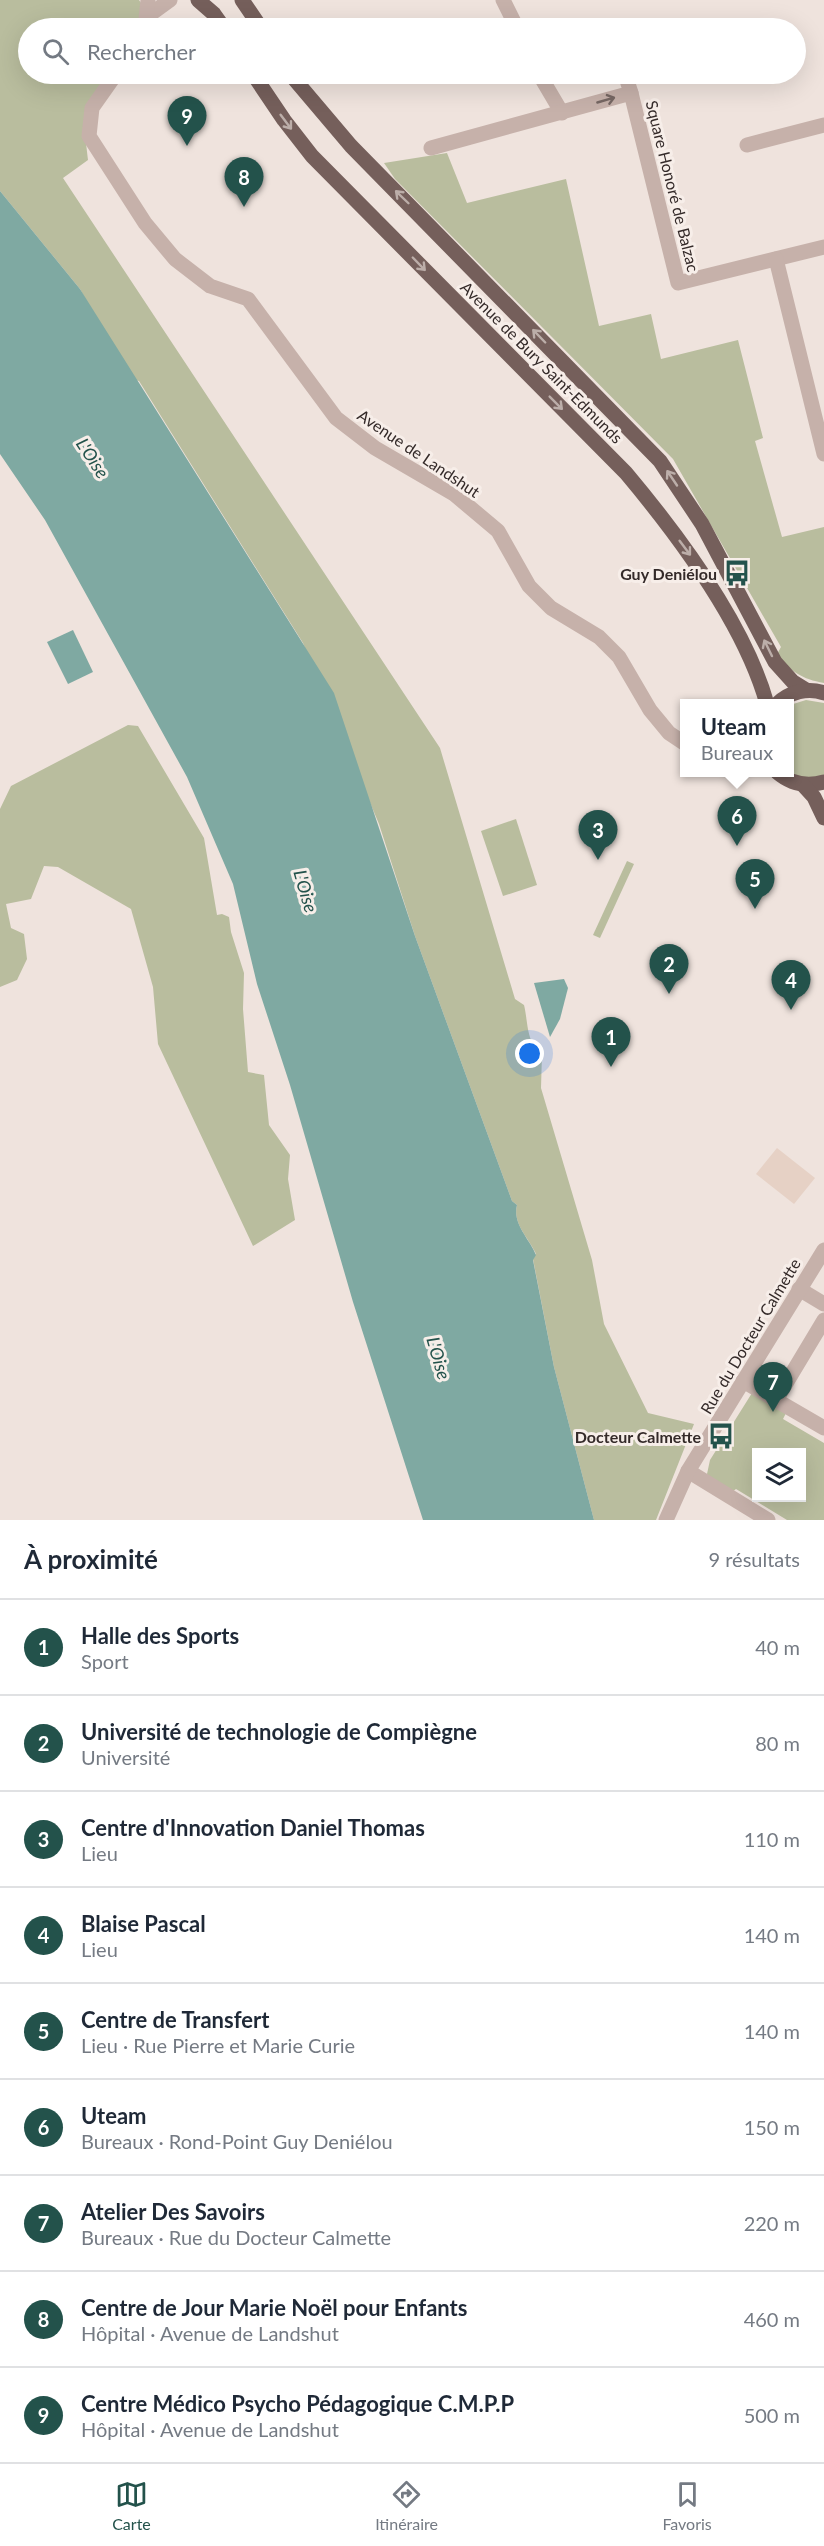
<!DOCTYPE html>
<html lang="fr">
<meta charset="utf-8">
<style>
body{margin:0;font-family:Lato,sans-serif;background:#f6f6f7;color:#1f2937}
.controls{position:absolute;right:18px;bottom:18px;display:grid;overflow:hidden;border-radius:0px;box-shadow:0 6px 24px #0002}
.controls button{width:54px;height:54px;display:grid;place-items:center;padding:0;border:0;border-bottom:2px solid #e0e1e3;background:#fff;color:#1f2937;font:30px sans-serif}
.you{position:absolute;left:530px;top:1054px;width:21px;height:21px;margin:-15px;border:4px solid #fff;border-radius:50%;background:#1a73e8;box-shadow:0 0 0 9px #1a73e833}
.badge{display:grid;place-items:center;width:39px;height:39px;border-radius:50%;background:#23524b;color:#fff;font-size:20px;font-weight:700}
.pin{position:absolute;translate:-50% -50px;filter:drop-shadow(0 2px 3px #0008)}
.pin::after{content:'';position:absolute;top:32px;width:21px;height:18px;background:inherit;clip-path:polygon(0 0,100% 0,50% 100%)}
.popup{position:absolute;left:680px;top:699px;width:114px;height:78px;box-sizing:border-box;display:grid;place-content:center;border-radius:0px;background:#fff;filter:drop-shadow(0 2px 4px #0005);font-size:20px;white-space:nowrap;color:#747a83}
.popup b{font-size:22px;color:#1f2937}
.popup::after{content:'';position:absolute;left:50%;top:100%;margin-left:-12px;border:12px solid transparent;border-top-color:#fff}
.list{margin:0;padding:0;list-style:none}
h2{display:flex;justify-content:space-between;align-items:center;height:78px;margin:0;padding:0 24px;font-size:26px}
h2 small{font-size:20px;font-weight:400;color:#747a83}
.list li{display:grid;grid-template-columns:39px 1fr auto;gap:18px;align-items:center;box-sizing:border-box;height:96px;padding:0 24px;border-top:2px solid #e0e1e3}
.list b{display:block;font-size:22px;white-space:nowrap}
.list p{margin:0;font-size:20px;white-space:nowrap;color:#747a83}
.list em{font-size:20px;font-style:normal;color:#747a83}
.icon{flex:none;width:33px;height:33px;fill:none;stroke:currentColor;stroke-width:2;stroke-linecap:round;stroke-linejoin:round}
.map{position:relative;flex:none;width:824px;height:1520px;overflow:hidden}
.search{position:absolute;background:#fff;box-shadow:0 6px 24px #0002;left:18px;right:18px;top:18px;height:66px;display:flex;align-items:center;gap:15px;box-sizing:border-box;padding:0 21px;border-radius:33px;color:#747a83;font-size:22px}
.sheet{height:942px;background:#fff}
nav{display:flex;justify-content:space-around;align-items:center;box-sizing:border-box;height:84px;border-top:2px solid #e0e1e3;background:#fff;font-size:16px;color:#747a83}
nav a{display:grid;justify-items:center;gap:3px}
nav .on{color:#23524b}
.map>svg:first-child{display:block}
.green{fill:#b9bd9e;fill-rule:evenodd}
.plaza{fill:#e6d1c5}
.water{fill:#7fa9a2}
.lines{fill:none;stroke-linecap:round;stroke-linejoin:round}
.minor{stroke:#c6b1aa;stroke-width:15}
.major{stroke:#755f5b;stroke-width:15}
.oneway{stroke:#766763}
.oneway2{stroke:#bcaea9}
.labels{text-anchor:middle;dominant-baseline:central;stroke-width:6;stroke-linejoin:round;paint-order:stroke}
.street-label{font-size:16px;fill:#342a29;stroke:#f7eee9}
.poi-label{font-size:16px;font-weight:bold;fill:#342a29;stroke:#f7eee9;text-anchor:end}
.water-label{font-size:18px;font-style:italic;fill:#23524b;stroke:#f7eee9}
</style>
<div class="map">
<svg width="824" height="1520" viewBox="0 0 824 1520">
<rect width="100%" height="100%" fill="#efe3dd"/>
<g class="green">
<path d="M0,0H139L143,6L137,28H28V74H109C80,110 83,116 88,160L63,178L440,748L515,999L524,1005C528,1020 526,1044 542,1054L541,1088L592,1260L604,1324L648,1413L694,1424L656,1520H594L554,1367L533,1259L536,1254C530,1239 512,1224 517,1205L512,1201L415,936L379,824L303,643L139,381L128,378L80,289L0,191Z"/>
<path d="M447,153L467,203L566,179L599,326L651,314L661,359L738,340L763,438L755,441L782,537L824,527V683C802,679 791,672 777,654L781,647L673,459L395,179L384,163Z"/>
<polygon points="806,700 824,703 824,776 805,779 789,772 790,705"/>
<polygon points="128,725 138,726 204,838 217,915 222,914 229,917 231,932 244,973 243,1009 248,1072 264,1075 269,1125 290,1155 288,1179 295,1220 253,1246 158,1044 153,987 131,909 58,867 44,866 31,899 6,904 11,928 24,934 27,959 17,980 0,987 0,809 11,786"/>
<polygon points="516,819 537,885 503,896 481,831"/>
<polygon points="627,861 634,864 600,938 593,935"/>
<path d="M752,1393L786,1413L783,1419L824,1443V1520H787L736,1489L732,1492L710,1479L707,1474L710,1460ZM756,1452H802V1498H756Z"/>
</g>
<polygon class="plaza" points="777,1148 815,1178 794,1204 756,1174"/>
<g class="water">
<path d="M0,191L80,289L334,693L415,936L512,1201L517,1205C512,1224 530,1239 536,1255L533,1260L554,1367L594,1520H423L353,1302L290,1085L257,984L233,884L187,777L45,520L0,454Z"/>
<polygon points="73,630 93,672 68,684 47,642"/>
<polygon points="564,979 568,988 560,1019 550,1037 534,983"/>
</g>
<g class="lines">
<g class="minor">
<polyline points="503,0 517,28"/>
<polyline points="148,16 170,0"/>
<polyline points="145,28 148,0"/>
<polyline points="116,74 92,108 89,136 145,223 175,259 210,286 248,299 336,418 375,448 454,494 498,531 529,586 551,608 599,637 619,657 650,710 669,733 684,743"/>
<polyline points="539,74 562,113"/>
<polyline points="631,93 678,283 824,247"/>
<polyline points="747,145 824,125"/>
<polyline points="431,148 631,93 625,74"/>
<polyline points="776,259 824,454"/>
<polyline points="799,1289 824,1304"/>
<polyline points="743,1381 824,1428"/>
<polyline points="776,1400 824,1320"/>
<polyline points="688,1471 768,1520"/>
<polyline points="666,1520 688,1471 824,1250"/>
</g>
<g class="major">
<polyline points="198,0 214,14 224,28"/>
<polyline points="242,0 261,28"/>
<path d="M253,74L284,120L312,156L626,473C678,535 745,625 767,704"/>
<polyline points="290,74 351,146 660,461 702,524 775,662 793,682 806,690"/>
<path d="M777,704C789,692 808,687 824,693"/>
<path d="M777,772C791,784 807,787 824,782"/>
<polyline points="803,785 814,797 824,818"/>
</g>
</g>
<defs><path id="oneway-shaft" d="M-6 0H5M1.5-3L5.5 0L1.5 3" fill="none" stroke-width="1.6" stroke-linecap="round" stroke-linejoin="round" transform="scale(1.5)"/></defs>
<use class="oneway" href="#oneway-shaft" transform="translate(606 100) rotate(-16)"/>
<g class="oneway2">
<use href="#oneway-shaft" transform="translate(286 122) rotate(53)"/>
<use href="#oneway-shaft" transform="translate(402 197) rotate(-136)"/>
<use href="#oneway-shaft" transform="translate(419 264) rotate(46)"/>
<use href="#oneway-shaft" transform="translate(539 336) rotate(-134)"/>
<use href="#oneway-shaft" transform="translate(556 403) rotate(45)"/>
<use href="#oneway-shaft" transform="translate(672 478) rotate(-124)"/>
<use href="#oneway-shaft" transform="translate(685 548) rotate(53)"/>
<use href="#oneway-shaft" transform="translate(768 648) rotate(-116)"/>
</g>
<defs>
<g id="bus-bare" transform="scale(2.07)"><path d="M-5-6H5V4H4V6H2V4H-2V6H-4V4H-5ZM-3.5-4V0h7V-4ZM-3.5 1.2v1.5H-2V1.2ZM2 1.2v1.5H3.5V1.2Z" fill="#23524b" stroke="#f7eee9" stroke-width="2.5" paint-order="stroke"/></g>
</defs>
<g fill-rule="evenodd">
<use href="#bus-bare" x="737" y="573"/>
<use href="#bus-bare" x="721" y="1436"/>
</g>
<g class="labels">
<g class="street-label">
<text transform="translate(673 186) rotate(76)">Square Honoré de Balzac</text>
<text transform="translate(542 362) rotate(45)">Avenue de Bury Saint-Edmunds</text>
<text transform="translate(419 453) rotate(34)">Avenue de Landshut</text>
<text transform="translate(750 1336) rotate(-59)">Rue du Docteur Calmette</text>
</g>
<g class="poi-label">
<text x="717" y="573">Guy Deniélou</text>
<text x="701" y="1436">Docteur Calmette</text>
</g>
<g class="water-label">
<text transform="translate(93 458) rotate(57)">L'Oise</text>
<text transform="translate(306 891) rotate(74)">L'Oise</text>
<text transform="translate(439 1358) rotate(74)">L'Oise</text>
</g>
</g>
</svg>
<div class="controls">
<button><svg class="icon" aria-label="layers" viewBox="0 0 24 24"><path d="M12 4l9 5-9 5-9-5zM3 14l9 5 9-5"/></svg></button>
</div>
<div class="you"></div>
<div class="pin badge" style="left:611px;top:1067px">1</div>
<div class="pin badge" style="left:669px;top:994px">2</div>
<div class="pin badge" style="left:598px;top:860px">3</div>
<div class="pin badge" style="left:791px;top:1010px">4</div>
<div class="pin badge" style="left:755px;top:909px">5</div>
<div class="pin badge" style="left:737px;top:846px">6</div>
<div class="popup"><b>Uteam</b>Bureaux</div>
<div class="pin badge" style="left:773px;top:1412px">7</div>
<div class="pin badge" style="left:244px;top:207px">8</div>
<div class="pin badge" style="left:187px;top:146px">9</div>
<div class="search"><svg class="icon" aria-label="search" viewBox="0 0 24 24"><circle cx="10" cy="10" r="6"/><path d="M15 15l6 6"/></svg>Rechercher</div>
</div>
<section class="sheet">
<h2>À proximité<small>9 résultats</small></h2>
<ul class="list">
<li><span class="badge">1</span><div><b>Halle des Sports</b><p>Sport</p></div><em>40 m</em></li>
<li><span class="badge">2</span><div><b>Université de technologie de Compiègne</b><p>Université</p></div><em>80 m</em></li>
<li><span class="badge">3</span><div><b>Centre d'Innovation Daniel Thomas</b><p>Lieu</p></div><em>110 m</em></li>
<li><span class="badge">4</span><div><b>Blaise Pascal</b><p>Lieu</p></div><em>140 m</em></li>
<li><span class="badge">5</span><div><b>Centre de Transfert</b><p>Lieu · Rue Pierre et Marie Curie</p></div><em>140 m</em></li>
<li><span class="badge">6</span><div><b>Uteam</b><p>Bureaux · Rond-Point Guy Deniélou</p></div><em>150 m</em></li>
<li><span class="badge">7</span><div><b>Atelier Des Savoirs</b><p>Bureaux · Rue du Docteur Calmette</p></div><em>220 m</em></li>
<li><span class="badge">8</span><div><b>Centre de Jour Marie Noël pour Enfants</b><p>Hôpital · Avenue de Landshut</p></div><em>460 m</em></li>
<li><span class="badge">9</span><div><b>Centre Médico Psycho Pédagogique C.M.P.P</b><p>Hôpital · Avenue de Landshut</p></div><em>500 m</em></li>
</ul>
</section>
<nav>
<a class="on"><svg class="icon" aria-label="map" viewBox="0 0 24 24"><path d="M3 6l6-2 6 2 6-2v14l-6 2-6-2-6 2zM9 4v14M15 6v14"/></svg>Carte</a>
<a><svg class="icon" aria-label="directions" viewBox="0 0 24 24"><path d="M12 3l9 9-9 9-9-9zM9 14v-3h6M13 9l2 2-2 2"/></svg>Itinéraire</a>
<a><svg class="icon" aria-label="saved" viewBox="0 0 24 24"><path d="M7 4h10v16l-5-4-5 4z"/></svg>Favoris</a>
</nav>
